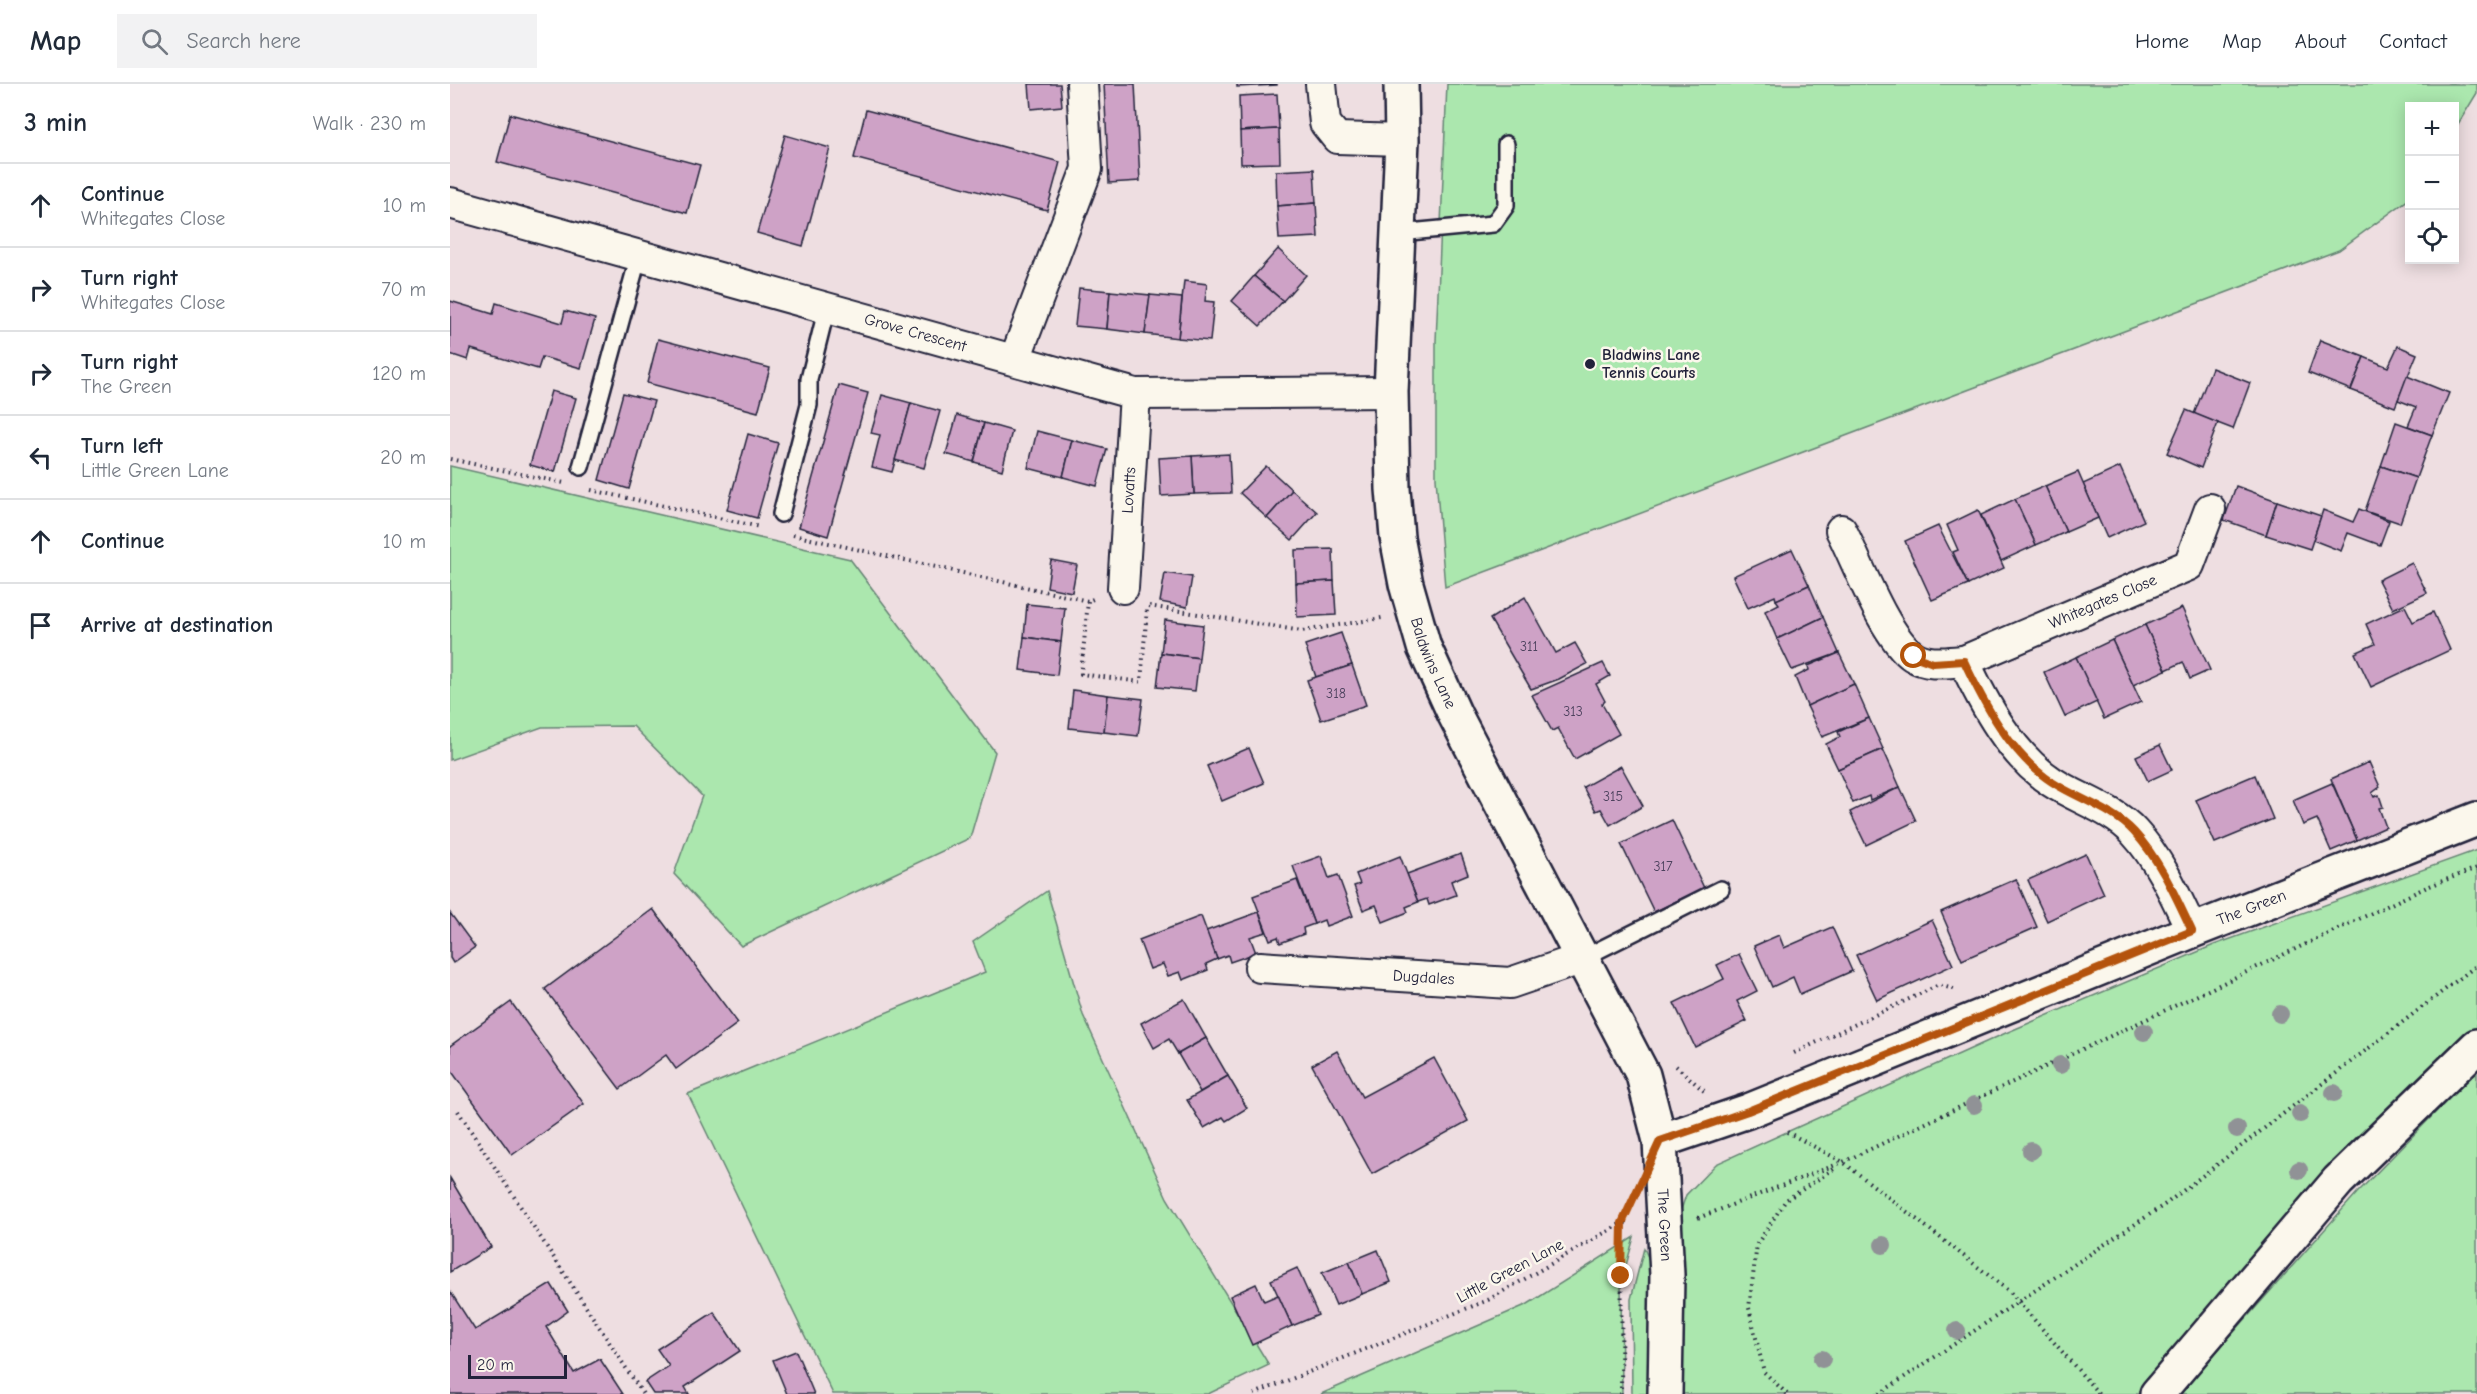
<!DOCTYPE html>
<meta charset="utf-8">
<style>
body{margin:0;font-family:"Comic Neue",sans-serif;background:#f2f2f3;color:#1f2937}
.controls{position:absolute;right:18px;top:18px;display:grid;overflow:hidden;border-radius:0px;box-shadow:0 3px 15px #0003}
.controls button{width:54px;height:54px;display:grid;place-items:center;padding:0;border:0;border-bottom:2px solid #e0e1e3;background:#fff;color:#1f2937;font:30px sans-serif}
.scale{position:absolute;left:18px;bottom:15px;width:99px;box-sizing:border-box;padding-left:6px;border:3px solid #22223b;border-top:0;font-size:16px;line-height:21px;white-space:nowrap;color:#22223b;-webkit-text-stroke:4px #fbf7ec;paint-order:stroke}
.stop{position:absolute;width:18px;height:18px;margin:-14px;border:4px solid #b45309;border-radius:50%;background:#fff}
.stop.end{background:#b45309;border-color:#fff;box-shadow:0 2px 6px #0008}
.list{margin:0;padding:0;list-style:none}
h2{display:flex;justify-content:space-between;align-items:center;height:78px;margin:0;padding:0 24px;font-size:26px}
h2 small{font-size:20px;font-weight:400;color:#747a83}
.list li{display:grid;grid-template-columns:39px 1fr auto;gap:18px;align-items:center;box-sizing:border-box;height:84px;padding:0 24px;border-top:2px solid #e0e1e3}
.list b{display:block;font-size:22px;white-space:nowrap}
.list p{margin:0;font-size:20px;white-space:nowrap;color:#747a83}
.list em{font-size:20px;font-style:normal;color:#747a83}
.icon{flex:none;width:33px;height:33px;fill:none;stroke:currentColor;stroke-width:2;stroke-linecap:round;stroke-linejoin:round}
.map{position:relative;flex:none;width:2027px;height:1310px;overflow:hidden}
header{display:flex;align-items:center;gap:36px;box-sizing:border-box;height:84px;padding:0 30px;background:#fff;border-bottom:2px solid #e0e1e3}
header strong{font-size:28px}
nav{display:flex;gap:33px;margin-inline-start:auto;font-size:21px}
.search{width:420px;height:54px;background:#f2f2f3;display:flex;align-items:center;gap:15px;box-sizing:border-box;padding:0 21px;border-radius:0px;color:#747a83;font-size:22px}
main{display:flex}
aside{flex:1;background:#fff}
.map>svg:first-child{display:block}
.green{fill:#abe7ae;stroke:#668474;stroke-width:1.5}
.building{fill:#cea2c6;stroke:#22223b;stroke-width:1.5}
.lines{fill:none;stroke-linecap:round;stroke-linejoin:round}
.service-casing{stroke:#22223b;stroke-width:20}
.minor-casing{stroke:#22223b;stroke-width:34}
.tertiary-casing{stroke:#22223b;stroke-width:38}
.path{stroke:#22223b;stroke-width:4;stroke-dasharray:1.5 4.5;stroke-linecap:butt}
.service{stroke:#fbf7ec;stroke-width:15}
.minor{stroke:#fbf7ec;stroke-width:30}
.tertiary{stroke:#fbf7ec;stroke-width:33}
.tree{fill:#909296}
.route{stroke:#b45309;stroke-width:8}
.poi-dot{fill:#22223b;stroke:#fbf7ec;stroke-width:2}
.labels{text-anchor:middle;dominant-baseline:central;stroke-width:5;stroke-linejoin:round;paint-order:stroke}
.number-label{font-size:14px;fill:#4d425e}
.street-label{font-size:16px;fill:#22223b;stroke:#fbf7ec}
.poi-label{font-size:16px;font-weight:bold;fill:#22223b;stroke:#fbf7ec;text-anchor:start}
</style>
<header>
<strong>Map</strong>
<div class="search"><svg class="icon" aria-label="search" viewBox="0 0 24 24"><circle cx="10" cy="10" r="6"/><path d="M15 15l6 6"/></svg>Search here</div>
<nav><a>Home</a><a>Map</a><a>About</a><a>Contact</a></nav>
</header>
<main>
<aside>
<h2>3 min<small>Walk · 230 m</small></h2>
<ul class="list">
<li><svg class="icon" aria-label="ahead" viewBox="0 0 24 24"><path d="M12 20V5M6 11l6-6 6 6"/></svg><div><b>Continue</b><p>Whitegates Close</p></div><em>10 m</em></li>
<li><svg class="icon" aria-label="right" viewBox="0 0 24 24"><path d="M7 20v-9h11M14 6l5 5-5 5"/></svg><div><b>Turn right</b><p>Whitegates Close</p></div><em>70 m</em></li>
<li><svg class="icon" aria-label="right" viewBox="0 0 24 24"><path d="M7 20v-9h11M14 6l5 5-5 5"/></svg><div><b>Turn right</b><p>The Green</p></div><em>120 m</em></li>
<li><svg class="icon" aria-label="left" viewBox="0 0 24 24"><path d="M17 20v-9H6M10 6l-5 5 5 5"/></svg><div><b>Turn left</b><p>Little Green Lane</p></div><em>20 m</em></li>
<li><svg class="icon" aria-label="ahead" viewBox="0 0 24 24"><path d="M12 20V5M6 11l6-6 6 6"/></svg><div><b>Continue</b></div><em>10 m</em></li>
<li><svg class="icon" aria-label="arrive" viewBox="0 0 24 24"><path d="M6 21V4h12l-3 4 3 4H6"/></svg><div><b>Arrive at destination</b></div></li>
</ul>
</aside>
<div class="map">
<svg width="2027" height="1310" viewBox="0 0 2027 1310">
<rect width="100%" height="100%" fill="#eedee1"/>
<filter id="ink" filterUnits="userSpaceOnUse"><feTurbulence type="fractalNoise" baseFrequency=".0167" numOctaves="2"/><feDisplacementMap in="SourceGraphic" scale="12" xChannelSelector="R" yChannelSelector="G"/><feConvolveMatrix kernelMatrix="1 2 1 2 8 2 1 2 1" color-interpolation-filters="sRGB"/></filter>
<g filter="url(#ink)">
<g class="green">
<polygon points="997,0 2027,0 2027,9 2005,45 2004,22 1960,22 1959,115 1889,166 995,503 986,394 986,257"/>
<polygon points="0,382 400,475 545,668 520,754 291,862 224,790 252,712 183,642 92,643 0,676"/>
<polygon points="2027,766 2027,969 1707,1310 1230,1310 1231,1126 1236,1111 1266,1080 1558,948 1764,861"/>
<polygon points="597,807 633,931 717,1114 819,1281 758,1310 383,1310 238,1010 535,888 523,858"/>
<polygon points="2027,986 2027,1310 1729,1310 1907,1109"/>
<polygon points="1184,1153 1171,1199 1172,1310 871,1310 1078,1220"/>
<polygon points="1194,1164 1203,1185 1204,1310 1182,1310 1181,1215"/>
</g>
<g class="building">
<polygon points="579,0 610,0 612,22 581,25"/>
<polygon points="654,0 685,0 690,97 659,99"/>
<polygon points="787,0 827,0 827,1 787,3"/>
<polygon points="827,10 829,45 790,47 789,12"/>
<polygon points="416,26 610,78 597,126 404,74"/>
<polygon points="60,30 250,81 237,129 47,78"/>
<polygon points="829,45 830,79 791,80 790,47"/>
<polygon points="335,51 380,64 353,162 307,149"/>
<polygon points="864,85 866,119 827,122 826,87"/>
<polygon points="866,119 868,153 829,155 827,122"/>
<polygon points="828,165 856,191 833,217 804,192"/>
<polygon points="804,192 833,217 810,242 782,217"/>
<polygon points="734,197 757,200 755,217 764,218 760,257 728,254"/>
<polygon points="629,204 660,207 657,245 625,242"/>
<polygon points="660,207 700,211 695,250 657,245"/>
<polygon points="700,211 732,214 728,254 695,250"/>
<polygon points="0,217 43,230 46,219 112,239 115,227 145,235 131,284 92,273 88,285 21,265 18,276 0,270"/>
<polygon points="208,255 320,284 308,328 197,299"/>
<polygon points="1870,256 1914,273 1901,306 1858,289"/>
<polygon points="1948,262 1967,270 1945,323 1901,306 1914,273 1938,283"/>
<polygon points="1762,284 1800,299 1783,345 1744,330"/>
<polygon points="1957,292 1999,309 1982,351 1958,342 1966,323 1948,316"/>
<polygon points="389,301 418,309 378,452 349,443"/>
<polygon points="101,307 126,314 105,388 80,381"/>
<polygon points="173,309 204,317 179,405 149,396"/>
<polygon points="432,311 461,319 442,388 422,383 430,351 421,349"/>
<polygon points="461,319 490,327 474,384 445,376"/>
<polygon points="1736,326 1768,339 1751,384 1717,369"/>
<polygon points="507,331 534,339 524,378 496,370"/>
<polygon points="1946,338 1982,351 1966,394 1931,382"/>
<polygon points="534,339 562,347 552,386 524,378"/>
<polygon points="587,347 622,356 613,393 578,384"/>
<polygon points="298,350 328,359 307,434 277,426"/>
<polygon points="622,356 657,365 647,402 613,393"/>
<polygon points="779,370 781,409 744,410 742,372"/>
<polygon points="742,372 744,410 711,412 709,374"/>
<polygon points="816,382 842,406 817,434 790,409"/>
<polygon points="1931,382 1966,394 1950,439 1915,427"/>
<polygon points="1670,383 1694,437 1657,454 1633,400"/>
<polygon points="1628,388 1648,434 1616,448 1595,402"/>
<polygon points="1595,402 1616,448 1586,461 1565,415"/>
<polygon points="1786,402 1827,417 1816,451 1774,436"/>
<polygon points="842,406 867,428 842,456 817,434"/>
<polygon points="1565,415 1586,461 1551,477 1531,431"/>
<polygon points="1827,417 1871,432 1860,465 1816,451"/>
<polygon points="1909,425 1939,437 1930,461 1898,449 1891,467 1863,456 1873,426 1903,438"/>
<polygon points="1528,426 1554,484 1518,501 1503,468 1508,466 1497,441"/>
<polygon points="1488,442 1518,501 1482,516 1455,457"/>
<polygon points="883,465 884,497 846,499 845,466"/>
<polygon points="1342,465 1359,501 1326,516 1325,512 1298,524 1283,492"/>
<polygon points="601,476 627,481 622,508 597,503"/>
<polygon points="1962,479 1977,509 1943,525 1928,496"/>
<polygon points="715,489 742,493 737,523 710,518"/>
<polygon points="884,497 886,531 847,533 846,499"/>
<polygon points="1359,501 1373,533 1327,555 1315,527 1329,520 1326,516"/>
<polygon points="1075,513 1106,569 1125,559 1137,580 1109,595 1081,605 1040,535"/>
<polygon points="577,520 615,524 611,558 574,553"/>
<polygon points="1955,522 1963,538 1983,528 2000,566 1921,603 1905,569 1925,560 1916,540"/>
<polygon points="1732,524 1760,586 1740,595 1733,578 1716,586 1695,541"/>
<polygon points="1373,533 1389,569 1342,586 1327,555"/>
<polygon points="715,536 753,541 749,574 711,569"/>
<polygon points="1695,541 1716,586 1683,601 1662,556"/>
<polygon points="891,549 902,581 866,593 855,561"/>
<polygon points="574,553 611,558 607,591 570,586"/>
<polygon points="1662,556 1691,618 1654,635 1626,573"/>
<polygon points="711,569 749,574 745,607 707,603"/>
<polygon points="1389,569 1404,600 1357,622 1345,593 1359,586 1358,582"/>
<polygon points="1626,573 1647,618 1615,633 1594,588"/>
<polygon points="1153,579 1160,592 1146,600 1155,617 1152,620 1169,650 1125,675 1108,644 1102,647 1082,611"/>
<polygon points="902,581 916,621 871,636 857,596"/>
<polygon points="1404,600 1419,634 1372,653 1357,622"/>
<polygon points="623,606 658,611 654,648 619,644"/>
<polygon points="658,611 693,615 688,652 654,648"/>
<polygon points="1419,634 1433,665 1388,685 1376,660 1390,653 1388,648"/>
<polygon points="1710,661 1722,686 1698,697 1686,672"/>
<polygon points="799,664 814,699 772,717 757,682"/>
<polygon points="1433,665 1450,703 1420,716 1419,712 1403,719 1388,685"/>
<polygon points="1919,678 1930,703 1922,709 1924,713 1929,711 1933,723 1929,724 1936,743 1907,756 1881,695"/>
<polygon points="1171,682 1193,722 1160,741 1151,725 1146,727 1133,703"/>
<polygon points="1805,691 1823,735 1765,759 1746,716"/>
<polygon points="1882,699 1907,756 1881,767 1867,735 1853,741 1843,716"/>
<polygon points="1450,703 1466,737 1416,761 1400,728"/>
<polygon points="1222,736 1254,804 1204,828 1171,760"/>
<polygon points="1011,770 1018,790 1001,797 1006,811 979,821 977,815 968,818 957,790"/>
<polygon points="1636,770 1654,810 1597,837 1578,796"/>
<polygon points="871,772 879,794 888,791 903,832 876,842 874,836 864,840 843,782"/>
<polygon points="950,772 968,818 956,823 958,828 933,838 926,821 913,826 904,802 910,800 906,790"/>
<polygon points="1566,795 1587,843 1512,876 1491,828"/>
<polygon points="847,796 864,840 853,844 854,850 830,859 828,853 820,856 803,812"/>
<polygon points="203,825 288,939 226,985 216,971 170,1005 95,905"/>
<polygon points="809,828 816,848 800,853 806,869 780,878 778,871 767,875 756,847"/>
<polygon points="0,829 25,863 3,879 0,874"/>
<polygon points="751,832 767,875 756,880 758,886 733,896 730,888 718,892 713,880 700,885 689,856"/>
<polygon points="1482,836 1503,881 1427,916 1406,871"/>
<polygon points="1382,843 1402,887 1350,910 1343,893 1322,903 1304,862 1329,851 1334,864"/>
<polygon points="1289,870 1307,907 1287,917 1297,937 1245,963 1224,919 1274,895 1267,881"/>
<polygon points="734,915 756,954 728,970 719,955 704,964 691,939"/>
<polygon points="61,918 134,1020 62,1071 0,985 0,962"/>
<polygon points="756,954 778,992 750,1008 728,970"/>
<polygon points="887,967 912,1013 984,974 1018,1037 922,1090 862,981"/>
<polygon points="778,992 797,1024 776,1037 773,1033 754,1044 737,1016"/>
<polygon points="0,1094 41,1163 0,1188"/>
<polygon points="928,1166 941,1198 912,1210 899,1178"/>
<polygon points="899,1178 912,1210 886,1221 872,1189"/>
<polygon points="847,1184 868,1231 842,1242 821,1196"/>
<polygon points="101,1200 118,1227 96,1243 124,1289 150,1275 173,1310 0,1310 0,1207 25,1246"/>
<polygon points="806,1200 814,1217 828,1211 842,1242 802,1261 780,1212"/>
<polygon points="264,1228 290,1267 235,1303 239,1310 203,1310 195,1298 219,1282 207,1265"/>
<polygon points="346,1267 364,1310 337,1310 323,1276"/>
</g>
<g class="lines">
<g class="service-casing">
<g id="service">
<polyline points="949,149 1043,140 1056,122 1056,60"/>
<polyline points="131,383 189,171"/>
<polyline points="331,430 359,321 359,295 377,223"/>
<polyline points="1133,874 1271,805"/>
</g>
</g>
<g class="minor-casing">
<g id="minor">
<polyline points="871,0 875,39 887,54 952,56"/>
<path id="s1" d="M0,119L685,310L941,308"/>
<polyline points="565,275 637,85 632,0"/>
<path d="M1391,446C1407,477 1435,553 1463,572C1478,582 1497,578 1514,577"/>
<path id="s2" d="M673,504L685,310"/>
<path id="s3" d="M1742,847C1726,813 1710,776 1684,748C1663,725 1628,715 1602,698C1561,671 1534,620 1514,577L1739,481L1760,425"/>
<path id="s4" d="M810,883L1060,899L1133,874"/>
</g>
</g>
<g class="tertiary-casing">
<g id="tertiary">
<path id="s5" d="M951,0L952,56L941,308L943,405L947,453L956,500L974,563L1005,631L1193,991L1210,1057L1217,1191L1215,1310"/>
<path id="s6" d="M1210,1057L1298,1027L1742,847L2027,735"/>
<polyline points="1707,1310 1888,1097 2027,962"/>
</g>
</g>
<g class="path">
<polyline points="0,375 114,399"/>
<polyline points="141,406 310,443"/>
<polyline points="343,451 638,517 643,515"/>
<polyline points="638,517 631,590 691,598 697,525"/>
<polyline points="699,522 852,547 932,534"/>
<polyline points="1344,969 1489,901 1507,906"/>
<polyline points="1226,982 1254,1007"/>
<polyline points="8,1027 193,1310"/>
<polyline points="1337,1048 1393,1078 1560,1208 1649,1310"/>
<polyline points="1248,1134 1393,1078 1977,803 2027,784"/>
<polyline points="804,1310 1038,1216 1172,1139 1179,1125"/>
<polyline points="1171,1310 1172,1139 1181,1139"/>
<polyline points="1337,1310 1314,1288 1299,1224 1307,1160 1336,1116 1387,1083"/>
<polyline points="1429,1310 1717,1119 2027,881"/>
</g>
<use href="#service" class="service"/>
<use href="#minor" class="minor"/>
<use href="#tertiary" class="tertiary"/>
</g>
<g class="tree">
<circle cx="1830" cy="930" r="9"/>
<circle cx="1694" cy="948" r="9"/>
<circle cx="1610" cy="981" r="9"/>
<circle cx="1884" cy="1009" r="9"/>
<circle cx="1524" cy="1021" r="9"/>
<circle cx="1850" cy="1030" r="9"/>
<circle cx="1787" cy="1045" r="9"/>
<circle cx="1581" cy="1067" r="9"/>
<circle cx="1849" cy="1086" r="9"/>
<circle cx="1433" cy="1161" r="9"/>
<circle cx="1507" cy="1247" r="9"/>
<circle cx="1372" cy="1275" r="9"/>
</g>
</g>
<g class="lines" filter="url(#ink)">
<path class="route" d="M1171,1192L1172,1139L1210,1057L1298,1027L1742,847C1726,813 1710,776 1684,748C1663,725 1628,715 1602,698C1561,671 1534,620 1514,577L1483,579L1464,572"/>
</g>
<circle class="poi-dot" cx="1140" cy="280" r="6"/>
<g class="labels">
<g class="number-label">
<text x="1079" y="562">311</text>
<text x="886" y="609">318</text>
<text x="1123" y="627">313</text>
<text x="1163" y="712">315</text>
<text x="1213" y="782">317</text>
</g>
<g class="street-label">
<text stroke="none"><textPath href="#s1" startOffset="483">Grove Crescent</textPath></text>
<text stroke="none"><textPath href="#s2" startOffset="98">Lovatts</textPath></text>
<text stroke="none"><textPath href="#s3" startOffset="514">Whitegates Close</textPath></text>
<text stroke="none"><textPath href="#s5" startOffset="585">Baldwins Lane</textPath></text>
<text stroke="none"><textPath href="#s6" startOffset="636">The Green</textPath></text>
<text stroke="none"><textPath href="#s4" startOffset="164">Dugdales</textPath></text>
<text stroke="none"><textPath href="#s5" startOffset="1200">The Green</textPath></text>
<text transform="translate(1060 1187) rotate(-28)">Little Green Lane</text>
</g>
<g class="poi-label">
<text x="1152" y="271">Bladwins Lane<tspan x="1152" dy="18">Tennis Courts</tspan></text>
</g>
</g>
</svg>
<div class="controls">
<button>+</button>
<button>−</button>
<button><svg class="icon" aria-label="locate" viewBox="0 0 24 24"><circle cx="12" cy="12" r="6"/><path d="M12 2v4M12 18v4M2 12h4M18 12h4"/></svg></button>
</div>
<div class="scale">20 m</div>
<div class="stop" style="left:1464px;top:572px"></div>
<div class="stop end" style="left:1171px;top:1192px"></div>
</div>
</main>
